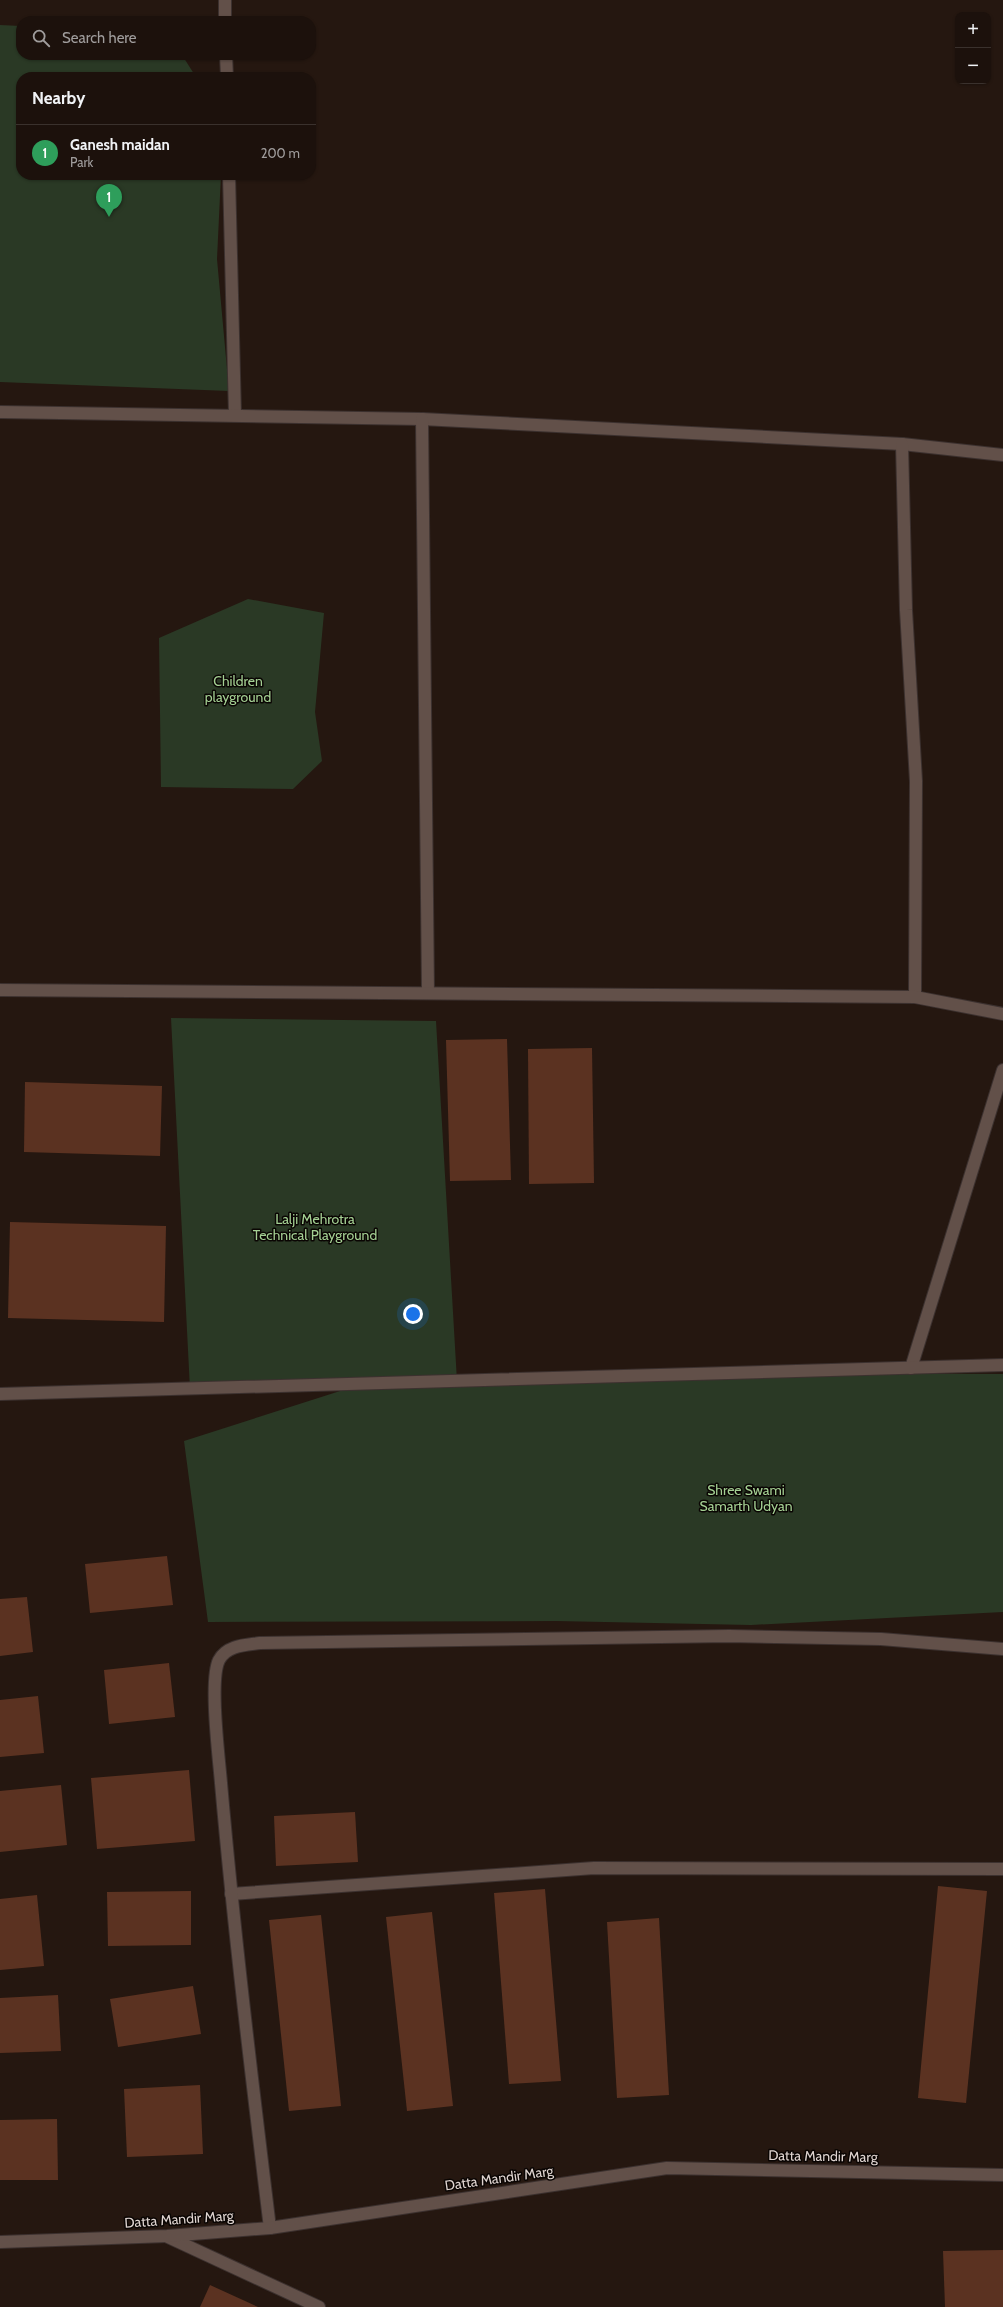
<!DOCTYPE html>
<meta charset="utf-8">
<style>
body{margin:0;font-family:Cabin,sans-serif;background:#251a15;color:#f1f3f6}
.controls{position:absolute;right:12px;top:12px;display:grid;overflow:hidden;border-radius:8px;box-shadow:0 1px 3px #0004}
.controls button{width:36px;height:36px;display:grid;place-items:center;padding:0;border:0;border-bottom:1px solid #3a312d;background:#1c110c;color:#f1f3f6;font:20px sans-serif}
.you{position:absolute;left:413px;top:1314px;width:14px;height:14px;margin:-10px;border:3px solid #fff;border-radius:50%;background:#1a73e8;box-shadow:0 0 0 6px #1a73e833}
.badge{display:grid;place-items:center;width:26px;height:26px;border-radius:50%;background:#0f766e;color:#fff;font-size:13px;font-weight:700}
.pin{position:absolute;translate:-50% -33px;filter:drop-shadow(0 1px 2px #0008)}
.pin::after{content:'';position:absolute;top:21px;width:14px;height:12px;background:inherit;clip-path:polygon(0 0,100% 0,50% 100%)}
.list{margin:0;padding:0;list-style:none}
h2{display:flex;justify-content:space-between;align-items:center;height:52px;margin:0;padding:0 16px;font-size:17px}
h2 small{font-size:13px;font-weight:400;color:#a09d9d}
.list li{display:grid;grid-template-columns:26px 1fr auto;gap:12px;align-items:center;box-sizing:border-box;height:56px;padding:0 16px;border-top:1px solid #3a312d}
.list b{display:block;font-size:15px;white-space:nowrap}
.list p{margin:0;font-size:13px;white-space:nowrap;color:#a09d9d}
.list em{font-size:13px;font-style:normal;color:#a09d9d}
.icon{flex:none;width:22px;height:22px;fill:none;stroke:currentColor;stroke-width:2;stroke-linecap:round;stroke-linejoin:round}
.map{position:relative;flex:none;width:1003px;height:2307px;overflow:hidden}
.search{position:absolute;background:#1c110c;box-shadow:0 1px 3px #0004;left:16px;top:16px;width:300px;height:44px;display:flex;align-items:center;gap:10px;box-sizing:border-box;padding:0 14px;border-radius:16px;color:#a09d9d;font-size:15px}
.panel{position:absolute;background:#1c110c;box-shadow:0 1px 3px #0004;left:16px;top:72px;width:300px;height:108px;border-radius:16px}
.map>svg:first-child{display:block}
.green{fill:#2a3925}
.building{fill:#5b3221}
.lines{fill:none;stroke-linecap:round;stroke-linejoin:round}
.minor-casing{stroke:#3c312f;stroke-width:14}
.minor{stroke:#625049;stroke-width:12}
.labels{text-anchor:middle;dominant-baseline:central;stroke-width:3;stroke-linejoin:round;paint-order:stroke}
.park-label{font-size:14px;fill:#a4d093;stroke:#0a0503}
.street-label{font-size:14px;fill:#dfd4d0;stroke:#0a0503}
</style>
<div class="map">
<svg width="1003" height="2307" viewBox="0 0 1003 2307">
<rect width="100%" height="100%" fill="#251710"/>
<g class="green">
<polygon points="0,25 21,26 21,55 182,55 196,77 21,77 21,175 221,175 217,259 229,391 0,382"/>
<polygon points="248,599 324,613 315,712 322,761 293,789 161,787 159,638"/>
<polygon points="171,1018 436,1021 457,1381 744,1373 1003,1374 1003,1612 751,1625 556,1621 208,1622 184,1441 362,1384 190,1389"/>
</g>
<g class="building">
<polygon points="507,1039 511,1180 450,1181 446,1040"/>
<polygon points="592,1048 594,1183 529,1184 528,1049"/>
<polygon points="25,1082 162,1086 160,1156 24,1152"/>
<polygon points="10,1222 166,1226 164,1322 8,1318"/>
<polygon points="167,1556 173,1605 90,1613 85,1564"/>
<polygon points="27,1597 33,1652 0,1656 0,1599"/>
<polygon points="169,1663 175,1717 109,1724 104,1670"/>
<polygon points="38,1696 44,1753 0,1757 0,1700"/>
<polygon points="189,1770 195,1841 97,1849 91,1778"/>
<polygon points="61,1785 67,1845 0,1852 0,1791"/>
<polygon points="355,1812 358,1862 276,1866 274,1816"/>
<polygon points="938,1886 987,1891 966,2103 918,2098"/>
<polygon points="545,1889 561,2081 509,2084 494,1893"/>
<polygon points="191,1891 191,1945 108,1946 107,1892"/>
<polygon points="37,1895 44,1966 0,1970 0,1899"/>
<polygon points="432,1912 453,2106 407,2111 386,1917"/>
<polygon points="321,1915 341,2106 289,2111 269,1920"/>
<polygon points="659,1918 669,2095 617,2098 607,1922"/>
<polygon points="193,1986 201,2034 118,2047 110,1999"/>
<polygon points="58,1995 61,2051 0,2053 0,1998"/>
<polygon points="200,2085 203,2154 127,2157 124,2089"/>
<polygon points="57,2119 58,2180 0,2180 0,2120"/>
<polygon points="1003,2250 1003,2307 945,2307 943,2251"/>
<polygon points="210,2285 258,2307 200,2307"/>
</g>
<g class="lines">
<g class="minor-casing">
<g id="minor">
<polyline points="225,0 225,21"/>
<polyline points="226,55 227,77"/>
<polyline points="229,175 235,415"/>
<polyline points="0,412 422,419 902,444 1003,455"/>
<polyline points="422,419 428,993"/>
<polyline points="902,444 906,610 916,781 915,997"/>
<polyline points="0,990 915,997 1003,1014"/>
<polyline points="911,1368 1003,1070"/>
<polyline points="0,1394 1003,1365"/>
<polyline points="231,1894 594,1868 1003,1869"/>
<path d="M270,2228C252,2080 234,1932 221,1783C219,1758 209,1680 219,1660C227,1645 246,1645 260,1643L729,1636L881,1639L1003,1649"/>
<polyline points="168,2237 319,2307"/>
<polyline points="0,2242 167,2236 270,2228 667,2168 1003,2175"/>
</g>
</g>
<use href="#minor" class="minor"/>
</g>
<g class="labels">
<g class="park-label">
<text x="238" y="681">Children<tspan x="238" dy="16">playground</tspan></text>
<text x="315" y="1219">Lalji Mehrotra<tspan x="315" dy="16">Technical Playground</tspan></text>
<text x="746" y="1490">Shree Swami<tspan x="746" dy="16">Samarth Udyan</tspan></text>
</g>
<g class="street-label">
<text transform="translate(823 2156) rotate(1)">Datta Mandir Marg</text>
<text transform="translate(499 2178) rotate(-8)">Datta Mandir Marg</text>
<text transform="translate(179 2219) rotate(-4)">Datta Mandir Marg</text>
</g>
</g>
</svg>
<div class="controls">
<button>+</button>
<button>−</button>
</div>
<div class="you"></div>
<div class="pin badge" style="left:109px;top:217px;background:#2e9e5b">1</div>
<div class="search"><svg class="icon" aria-label="search" viewBox="0 0 24 24"><circle cx="10" cy="10" r="6"/><path d="M15 15l6 6"/></svg>Search here</div>
<section class="panel">
<h2>Nearby<small></small></h2>
<ul class="list">
<li><span class="badge" style="background:#2e9e5b">1</span><div><b>Ganesh maidan</b><p>Park</p></div><em>200 m</em></li>
</ul>
</section>
</div>
